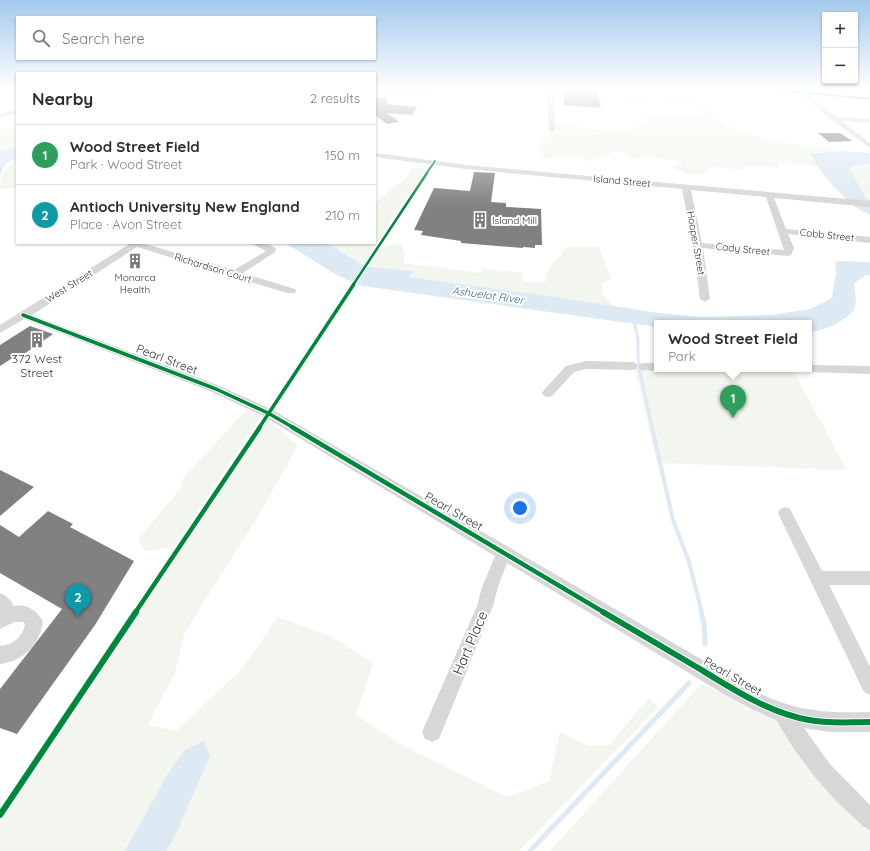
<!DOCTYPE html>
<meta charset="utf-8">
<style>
body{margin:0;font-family:Quicksand,sans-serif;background:#f7f7f7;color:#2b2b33}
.controls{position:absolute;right:12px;top:12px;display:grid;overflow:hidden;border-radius:0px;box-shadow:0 1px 3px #0004}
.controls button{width:36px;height:36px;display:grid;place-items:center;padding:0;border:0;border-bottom:1px solid #e1e1e2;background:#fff;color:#2b2b33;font:20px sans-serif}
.you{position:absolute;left:520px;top:508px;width:14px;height:14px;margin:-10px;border:3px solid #fff;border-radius:50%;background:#1a73e8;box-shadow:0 0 0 6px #1a73e833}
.badge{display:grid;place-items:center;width:26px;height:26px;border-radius:50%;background:#ea580c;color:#fff;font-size:13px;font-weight:700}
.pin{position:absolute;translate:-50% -33px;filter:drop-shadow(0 1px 2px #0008)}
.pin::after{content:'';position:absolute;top:21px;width:14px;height:12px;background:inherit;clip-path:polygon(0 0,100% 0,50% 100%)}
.popup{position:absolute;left:654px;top:320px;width:158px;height:52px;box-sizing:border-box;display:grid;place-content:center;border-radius:0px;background:#fff;filter:drop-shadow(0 1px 3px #0005);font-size:13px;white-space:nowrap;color:#7c7c81}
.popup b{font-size:15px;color:#2b2b33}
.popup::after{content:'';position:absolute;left:50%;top:100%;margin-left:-8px;border:8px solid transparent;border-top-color:#fff}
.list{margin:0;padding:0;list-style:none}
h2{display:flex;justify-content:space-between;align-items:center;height:52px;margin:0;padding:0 16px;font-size:17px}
h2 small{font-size:13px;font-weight:400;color:#7c7c81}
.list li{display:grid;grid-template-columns:26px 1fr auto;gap:12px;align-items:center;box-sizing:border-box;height:60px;padding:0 16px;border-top:1px solid #e1e1e2}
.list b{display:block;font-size:15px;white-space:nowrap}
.list p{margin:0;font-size:13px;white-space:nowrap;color:#7c7c81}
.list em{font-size:13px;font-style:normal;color:#7c7c81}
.icon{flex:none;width:22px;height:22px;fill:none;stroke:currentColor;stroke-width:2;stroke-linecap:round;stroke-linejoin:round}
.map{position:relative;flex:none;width:870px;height:851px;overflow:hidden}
.search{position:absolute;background:#fff;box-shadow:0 1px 3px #0004;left:16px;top:16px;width:360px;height:44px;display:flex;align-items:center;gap:10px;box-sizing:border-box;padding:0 14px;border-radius:0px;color:#7c7c81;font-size:15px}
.panel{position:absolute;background:#fff;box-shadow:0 1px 3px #0004;left:16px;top:72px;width:360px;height:172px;border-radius:0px}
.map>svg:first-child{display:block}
.green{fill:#f2f6ee}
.water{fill:#dde9f3}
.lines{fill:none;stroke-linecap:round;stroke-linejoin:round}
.stream-far2{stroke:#dde9f3;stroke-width:3}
.stream-far1{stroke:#dde9f3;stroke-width:4}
.stream{stroke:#dde9f3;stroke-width:5}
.building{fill:#818181}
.minor{fill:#d7d7d7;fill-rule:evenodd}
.cycleway-far4-casing{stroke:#fff;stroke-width:3.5}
.cycleway-far3-casing{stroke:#fff;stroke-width:4}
.cycleway-far2-casing{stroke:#fff;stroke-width:5.5}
.cycleway-far1-casing{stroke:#fff;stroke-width:7}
.cycleway-casing{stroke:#fff;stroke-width:8}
.cycleway-far4{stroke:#00873e;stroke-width:2}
.cycleway-far3{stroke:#00873e;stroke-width:2.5}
.cycleway-far2{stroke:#00873e;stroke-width:3.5}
.cycleway-far1{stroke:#00873e;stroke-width:4.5}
.cycleway{stroke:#00873e;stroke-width:6}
.labels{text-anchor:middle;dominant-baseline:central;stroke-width:4;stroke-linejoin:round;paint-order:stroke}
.far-street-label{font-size:10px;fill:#333;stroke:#fff}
.far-poi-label{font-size:10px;fill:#333;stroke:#fff;text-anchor:start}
.far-water-label{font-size:11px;font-style:italic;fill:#3f6d96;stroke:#fff}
.poi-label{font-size:12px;fill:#333;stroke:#fff}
.street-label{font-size:12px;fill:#333;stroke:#fff}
.near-street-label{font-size:14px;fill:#333;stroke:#fff}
</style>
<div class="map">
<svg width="870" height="851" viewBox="0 0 870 851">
<rect width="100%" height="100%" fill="#fff"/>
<g class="green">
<polygon points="804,88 870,95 870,98 807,91"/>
<polygon points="811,93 870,99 870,102 814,96"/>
<path d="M666,94L673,95L675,101L705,103C728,145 799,141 840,151L815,152L809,154L811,159L819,166C806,163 792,164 778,162L780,168L745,165L744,170L713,167C697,179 689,176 672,167L682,163L681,161L644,156L635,159L625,154L623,152L614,150L609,155L587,161C576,151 554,159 541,158C539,136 542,144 556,129V123L575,125L585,129L633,130L634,128L646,123L643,114L702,116L704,114L699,107L694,105L600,100L599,96L663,100L667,98Z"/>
<polygon points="17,128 17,148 0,151 0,129"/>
<path d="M17,159V188L0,189C0,176 5,165 17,159Z"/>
<polygon points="870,163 870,200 861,192 845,166"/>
<polygon points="415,167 426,170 386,228 364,266 327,243 375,243 375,203 391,189 405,180 412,168"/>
<path d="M396,243L402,244L405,253L404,263L480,273L483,268L501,272V270L522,273L523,282L545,283L549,267L561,256L562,250L567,247H599L611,279L603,283L602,293L614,306L542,295L409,277L414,271L368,266C377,253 380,246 396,243Z"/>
<polygon points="635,368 794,372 847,470 657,463"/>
<polygon points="247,409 261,416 174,547 144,551 138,539 182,487 183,478"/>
<polygon points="269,420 298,445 260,513 184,634 175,673 148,725 176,731 242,669 278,617 330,636 373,663 356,715 405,747 508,797 549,781 560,732 588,746 609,745 649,698 658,707 519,851 0,851 0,824 266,422"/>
<polygon points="701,684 748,705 776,720 870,829 870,851 550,851"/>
</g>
<g class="water">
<polygon points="17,147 17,159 6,163 0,176 0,151"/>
<polygon points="840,151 870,153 870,164 853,166 849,168 866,198 870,200 870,215 857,208 844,197 827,179 809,154"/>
<path d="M284,243H327L364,266L414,271L409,277L542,295L659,313L701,317L772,315L810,309L832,298L836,273L835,262L839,261L870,262V275H866L854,283C855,291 858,304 853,311C845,321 822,332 809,332V323H657V327L363,286C333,277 311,257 284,243Z"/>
<polygon points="204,741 210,756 174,838 166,851 125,851 166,777 185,750"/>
</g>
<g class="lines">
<polyline class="stream-far2" points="634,321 638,339 638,357 641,377 652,428"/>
<polyline class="stream-far1" points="652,427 673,520 689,562 702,613"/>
<g class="stream">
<polyline points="701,612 704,623 705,644"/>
<polyline points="530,851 689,683"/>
</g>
</g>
<g class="building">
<polygon points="562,88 597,88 601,108 564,105"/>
<polygon points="375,98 388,98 387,104 417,107 412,115 387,113 399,122 387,124 375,115"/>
<polygon points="818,133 840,133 852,141 829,142"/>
<polygon points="474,172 495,173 491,202 506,203 506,207 541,209 542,245 535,245 535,248 523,247 523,248 461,243 461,241 421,235 423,231 414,230 434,188 470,191"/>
<polygon points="30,326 53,334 21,356 17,355 0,366 0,345"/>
<polygon points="0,470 34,487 0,516"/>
<polygon points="48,511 73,524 70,527 134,561 95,625 17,734 0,728 0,689 62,609 0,573 0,525 19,537"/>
</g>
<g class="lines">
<g class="minor">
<polygon points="443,88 451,88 431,95 375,96 375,92 431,91"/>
<polygon points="547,88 553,88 555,130 552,132 549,130"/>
<polygon points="732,88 752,88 799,92 795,88 801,88 837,117 870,119 870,123 842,121 870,143 870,148 832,120 803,96 735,90"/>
<polygon points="8,93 17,93 17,97 6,96 6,94"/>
<polygon points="17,109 17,113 0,118 0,114"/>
<path d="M375,153L466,165L870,201V207L774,198L786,229L870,237V243L788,234L794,248L791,255L788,256L703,248L710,299L705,302L700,299L693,245L682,189L466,169L375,157ZM691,190L766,197L784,250L702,243Z"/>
<path d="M131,243H142L234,270L266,251L250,243C259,243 269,242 276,249L275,252L243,273L295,289L296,291L295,293H287L137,247L32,315L220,386L273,410L761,694C801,712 827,713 870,712V732H830L804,728L829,763L870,805V830L863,826L838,803L815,777L794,749L776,720L748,707L722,693L507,563L498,587L493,606L439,739L432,742L425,739L422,732L477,606L482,587L495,556L263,416L212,392L24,319L0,333V325Z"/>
<polygon points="586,361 632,362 636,363 638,366 636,369 632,370 586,369 574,372 552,396 548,397 544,396 542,393 544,390 566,366"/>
<polygon points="644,363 657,363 657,369 662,369 657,371 640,370 638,367 640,364"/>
<polygon points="809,365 870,366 870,374 805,372 803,369 809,369"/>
<polygon points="785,507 790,509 822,571 870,571 870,585 829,585 870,667 870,695 864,692 778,513 780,509"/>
<path d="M0,593C7,596 11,600 14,606C27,604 37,610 43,622C39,645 24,661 0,664V646C13,645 23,637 25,624L23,622H14L0,629Z"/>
</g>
<g class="cycleway-far4-casing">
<g id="cycleway-far4">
<polyline points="760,88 870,99"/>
<polyline points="426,174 435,161"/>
</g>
</g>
<g class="cycleway-far3-casing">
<polyline id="cycleway-far3" points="353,285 427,173"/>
</g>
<g class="cycleway-far2-casing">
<g id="cycleway-far2">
<polyline points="23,315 216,389 268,413 294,428"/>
<polyline points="259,428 354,284"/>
</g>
</g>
<g class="cycleway-far1-casing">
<g id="cycleway-far1">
<polyline points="292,427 605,613"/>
<polyline points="135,613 260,427"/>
</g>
</g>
<g class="cycleway-casing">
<g id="cycleway">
<path d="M603,612C635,631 668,650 700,669C734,690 770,713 809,720C829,724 850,722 870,722"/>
<polyline points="0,815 136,612"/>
</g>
</g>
<use href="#cycleway-far4" class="cycleway-far4"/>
<use href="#cycleway-far3" class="cycleway-far3"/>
<use href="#cycleway-far2" class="cycleway-far2"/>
<use href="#cycleway-far1" class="cycleway-far1"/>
<use href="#cycleway" class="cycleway"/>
</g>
<linearGradient id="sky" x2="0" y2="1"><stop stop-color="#a3c9ec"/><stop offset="0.43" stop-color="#fff"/><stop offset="1" stop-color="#fff" stop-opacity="0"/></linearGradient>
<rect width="870" height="207" fill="url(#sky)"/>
<defs>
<g id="building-bare" transform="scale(1.2)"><path d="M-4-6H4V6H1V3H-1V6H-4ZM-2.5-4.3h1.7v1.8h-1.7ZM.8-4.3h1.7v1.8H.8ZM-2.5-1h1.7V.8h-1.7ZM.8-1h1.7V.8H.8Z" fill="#7a7a7a" stroke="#fff" stroke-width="2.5" paint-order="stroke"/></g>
</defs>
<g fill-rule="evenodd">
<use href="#building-bare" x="480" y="220"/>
<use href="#building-bare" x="135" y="261"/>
<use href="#building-bare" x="37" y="340"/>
</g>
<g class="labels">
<g class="far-street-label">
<text transform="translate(622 181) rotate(5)">Island Street</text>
<text transform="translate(827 235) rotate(6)">Cobb Street</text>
<text transform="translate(696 243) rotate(80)">Hooper Street</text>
<text transform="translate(743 249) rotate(6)">Cady Street</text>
<text transform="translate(213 268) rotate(17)">Richardson Court</text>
<text transform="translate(69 286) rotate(-32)">West Street</text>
</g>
<g class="far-poi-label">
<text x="492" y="220">Island Mill</text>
<text x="135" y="277" text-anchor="middle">Monarca<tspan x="135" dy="12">Health</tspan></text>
</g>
<g class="far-water-label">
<text transform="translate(488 295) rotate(8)">Ashuelot River</text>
</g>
<g class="poi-label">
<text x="37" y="358">372 West<tspan x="37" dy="14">Street</tspan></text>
</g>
<g class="street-label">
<text transform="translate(167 359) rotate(21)">Pearl Street</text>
<text transform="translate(454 511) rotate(30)">Pearl Street</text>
<text transform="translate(733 676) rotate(30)">Pearl Street</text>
</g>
<g class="near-street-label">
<text transform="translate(470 643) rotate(-67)">Hart Place</text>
</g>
</g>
</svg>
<div class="controls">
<button>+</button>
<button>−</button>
</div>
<div class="you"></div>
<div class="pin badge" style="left:733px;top:418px;background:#2e9e5b">1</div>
<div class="popup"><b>Wood Street Field</b>Park</div>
<div class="pin badge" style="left:78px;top:617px;background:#0f9aa8">2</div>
<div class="search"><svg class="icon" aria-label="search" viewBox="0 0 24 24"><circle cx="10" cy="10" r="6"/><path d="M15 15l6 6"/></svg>Search here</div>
<section class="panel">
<h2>Nearby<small>2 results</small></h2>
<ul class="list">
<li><span class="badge" style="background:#2e9e5b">1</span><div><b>Wood Street Field</b><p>Park · Wood Street</p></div><em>150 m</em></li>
<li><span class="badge" style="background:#0f9aa8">2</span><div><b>Antioch University New England</b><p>Place · Avon Street</p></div><em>210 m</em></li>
</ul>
</section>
</div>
